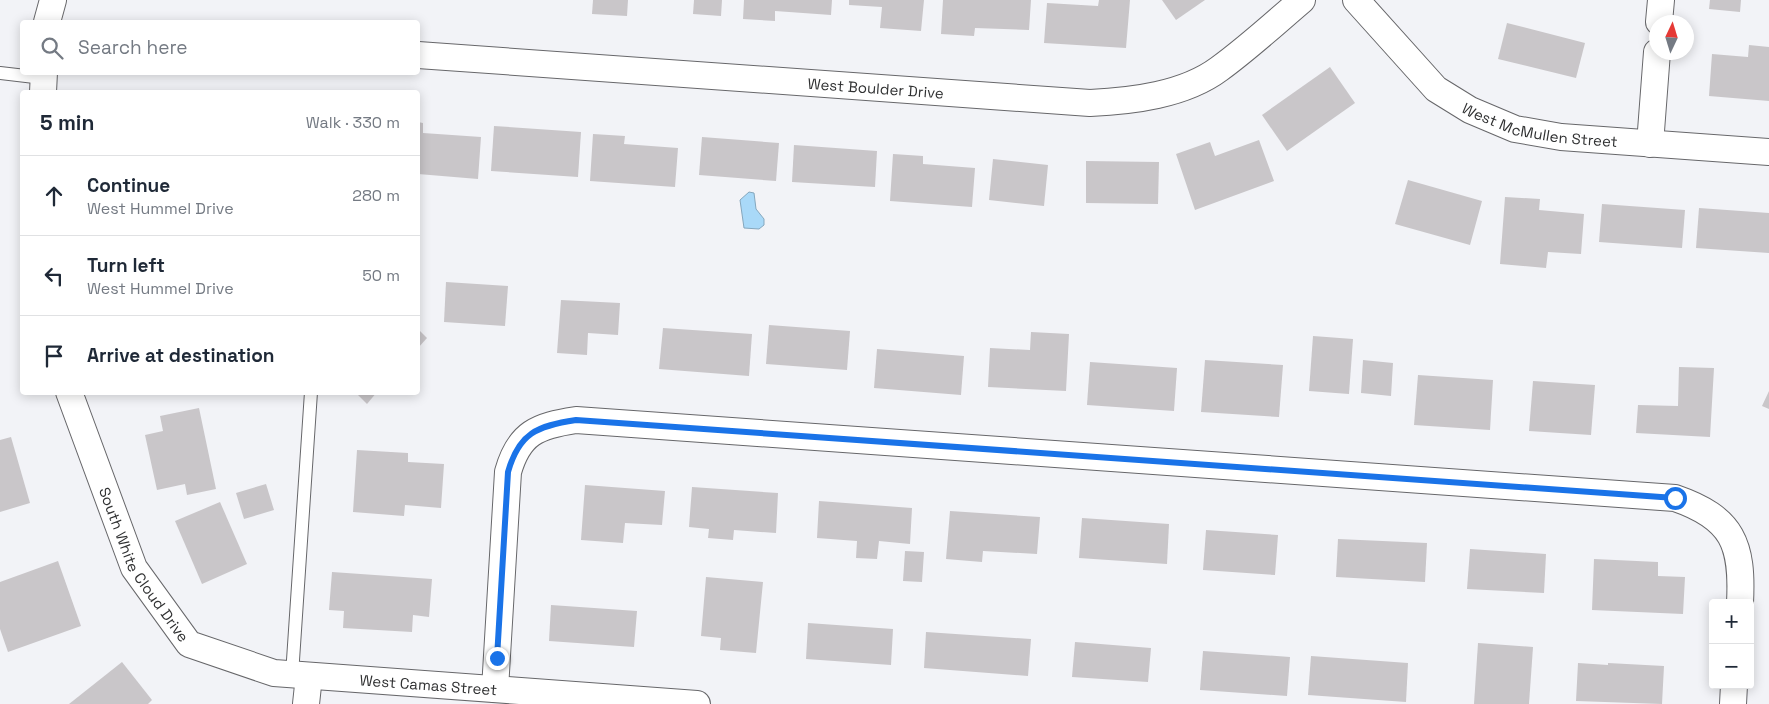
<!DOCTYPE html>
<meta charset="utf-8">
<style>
body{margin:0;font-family:"Space Grotesk",sans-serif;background:#f6f6f7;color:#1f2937}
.controls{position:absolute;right:15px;bottom:15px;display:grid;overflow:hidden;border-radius:5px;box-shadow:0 2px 12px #0003}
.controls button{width:45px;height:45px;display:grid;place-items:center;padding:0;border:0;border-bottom:1px solid #e0e1e3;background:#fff;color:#1f2937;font:25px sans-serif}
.compass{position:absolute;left:1649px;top:15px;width:45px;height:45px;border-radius:50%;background:#fff;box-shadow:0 2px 12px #0003;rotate:4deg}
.stop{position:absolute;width:15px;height:15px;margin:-11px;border:4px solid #1a73e8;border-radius:50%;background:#fff}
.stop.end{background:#1a73e8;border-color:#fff;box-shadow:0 1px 5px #0008}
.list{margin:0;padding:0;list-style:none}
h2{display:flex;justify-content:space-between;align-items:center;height:65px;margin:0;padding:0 20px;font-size:21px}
h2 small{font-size:16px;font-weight:400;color:#747a83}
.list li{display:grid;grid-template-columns:32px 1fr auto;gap:15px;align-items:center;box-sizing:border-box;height:80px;padding:0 20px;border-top:1px solid #e0e1e3}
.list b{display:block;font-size:19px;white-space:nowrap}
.list p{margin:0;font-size:16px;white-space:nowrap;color:#747a83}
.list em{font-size:16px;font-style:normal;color:#747a83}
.icon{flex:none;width:28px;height:28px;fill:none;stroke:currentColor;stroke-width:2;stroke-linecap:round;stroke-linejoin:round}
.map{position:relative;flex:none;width:1769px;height:704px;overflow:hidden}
.search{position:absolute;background:#fff;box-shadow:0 2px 12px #0003;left:20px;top:20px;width:400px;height:55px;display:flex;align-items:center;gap:12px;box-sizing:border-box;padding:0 18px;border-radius:5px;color:#747a83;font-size:19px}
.panel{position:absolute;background:#fff;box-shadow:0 2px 12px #0003;left:20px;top:90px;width:400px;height:305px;border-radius:5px}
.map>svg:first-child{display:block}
.water{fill:#a9d9f8;stroke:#85a7bd}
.building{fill:#c9c6c9}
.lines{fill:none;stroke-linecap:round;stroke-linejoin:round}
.lane-casing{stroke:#67676a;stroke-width:14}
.street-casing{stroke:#67676a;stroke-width:28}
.lane{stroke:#fff;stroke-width:12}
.street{stroke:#fff;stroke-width:26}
.route{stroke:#1a73e8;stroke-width:6}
.labels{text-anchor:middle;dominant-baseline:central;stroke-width:5;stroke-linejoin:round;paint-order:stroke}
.street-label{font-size:15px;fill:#303132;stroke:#fff}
</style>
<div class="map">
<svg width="1769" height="704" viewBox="0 0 1769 704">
<rect width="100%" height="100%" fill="#f2f3f7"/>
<polygon class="water" points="749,192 754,193 756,209 764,219 764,225 759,229 744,228 740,200"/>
<g class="building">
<polygon points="593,0 628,0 627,16 592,14"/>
<polygon points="694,0 722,0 721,16 693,14"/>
<polygon points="744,0 832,0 831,15 775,11 775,21 743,19"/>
<polygon points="849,0 924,0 921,31 880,28 882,7 849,5"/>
<polygon points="943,0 1031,0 1029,30 975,28 974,36 941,34"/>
<polygon points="1099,0 1130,0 1126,48 1044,43 1047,3 1098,6"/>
<polygon points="1162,0 1205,0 1176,20"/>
<polygon points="1710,0 1741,0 1740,12 1709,9"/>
<polygon points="1507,23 1585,43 1576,78 1498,59"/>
<polygon points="1749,45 1769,47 1769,101 1709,96 1712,54 1748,57"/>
<polygon points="1330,67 1355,103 1287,151 1262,115"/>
<polygon points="418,122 423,123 423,133 481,137 478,179 418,174"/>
<polygon points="494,126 581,132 578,177 491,171"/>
<polygon points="593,134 625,136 624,144 678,148 675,187 590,181"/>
<polygon points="702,137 779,143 776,181 699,175"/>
<polygon points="1259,140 1274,181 1195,210 1176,154 1210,142 1215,156"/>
<polygon points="794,145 877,151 875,187 792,182"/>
<polygon points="893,154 923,156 923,164 975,168 972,207 890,201"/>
<polygon points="993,159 1048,165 1044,206 989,200"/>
<polygon points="1086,161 1159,162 1158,204 1086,203"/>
<polygon points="1408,180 1482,201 1470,245 1395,224"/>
<polygon points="1505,197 1540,199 1539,210 1584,214 1581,254 1548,252 1546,268 1500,264"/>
<polygon points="1602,204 1685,210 1682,248 1599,242"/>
<polygon points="1699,208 1769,213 1769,253 1696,248"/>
<polygon points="446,282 508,286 505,326 444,322"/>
<polygon points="561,300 620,303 618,335 588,333 587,355 557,353"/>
<polygon points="769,325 850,331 847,370 766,364"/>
<polygon points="663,328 752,334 749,376 659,369"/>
<polygon points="418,329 427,338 418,348"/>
<polygon points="1031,332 1069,334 1066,391 988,387 990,348 1030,350"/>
<polygon points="1313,336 1353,339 1349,394 1309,391"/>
<polygon points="877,349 964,356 961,395 874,388"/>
<polygon points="1205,360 1283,365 1279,417 1201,412"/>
<polygon points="1363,360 1393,363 1391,396 1361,393"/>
<polygon points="1090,362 1177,368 1174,411 1087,405"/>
<polygon points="1679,367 1714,368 1710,437 1636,433 1638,405 1678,406"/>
<polygon points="1418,375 1493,380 1490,430 1414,425"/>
<polygon points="1533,381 1595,385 1591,435 1529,431"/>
<polygon points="1769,391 1769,409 1762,406"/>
<polygon points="355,392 377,392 367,404"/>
<polygon points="199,408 216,489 187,495 185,484 157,490 145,435 163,431 160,416"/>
<polygon points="11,437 30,503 0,512 0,440"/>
<polygon points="357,450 408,453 408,462 444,464 441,508 405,505 404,516 353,512"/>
<polygon points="266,484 274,510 244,519 236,493"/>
<polygon points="585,485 665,491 662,525 625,523 623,543 581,540"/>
<polygon points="692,487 778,493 776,533 734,530 733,540 708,538 709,529 689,527"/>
<polygon points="819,501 912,508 910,544 879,541 877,559 856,558 857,541 817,538"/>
<polygon points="220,502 247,564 202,584 175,521"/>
<polygon points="950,511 1040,517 1037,554 983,551 982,562 946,559"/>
<polygon points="1082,518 1169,524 1167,564 1079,558"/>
<polygon points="1206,530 1278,535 1275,575 1203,570"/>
<polygon points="1338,539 1427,543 1425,582 1336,577"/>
<polygon points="1470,549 1546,554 1544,593 1467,589"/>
<polygon points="905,551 924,552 922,582 903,581"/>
<polygon points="1594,559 1658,562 1658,576 1685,577 1683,614 1592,610"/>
<polygon points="58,561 81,626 8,652 0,629 0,582"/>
<polygon points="332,572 432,579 429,617 413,615 412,632 343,628 344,611 329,610"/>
<polygon points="706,577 763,582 756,653 720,650 721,638 701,636"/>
<polygon points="551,605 637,611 634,647 549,641"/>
<polygon points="808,623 893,629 891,665 806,659"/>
<polygon points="926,632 1031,639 1028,676 924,668"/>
<polygon points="1075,642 1151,648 1148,682 1072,677"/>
<polygon points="1478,643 1533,647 1529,704 1474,704"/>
<polygon points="1203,651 1290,657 1287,696 1200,690"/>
<polygon points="1311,656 1408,663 1406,702 1308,695"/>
<polygon points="122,662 152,700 148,704 69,704"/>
<polygon points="1578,663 1608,665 1608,663 1664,666 1662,704 1576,701"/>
</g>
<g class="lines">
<g class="lane-casing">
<g id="lane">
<polyline points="0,73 43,78"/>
<polyline points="292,675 311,392"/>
</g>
</g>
<g class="street-casing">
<g id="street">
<path id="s1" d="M1356,0L1436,89L1470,110L1515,129L1561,137L1769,152"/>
<polyline points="47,22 53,0"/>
<polyline points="1659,22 1661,0"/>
<path id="s2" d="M418,55L1090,103C1132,101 1184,95 1219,69C1248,48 1275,23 1302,0"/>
<polyline points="43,92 44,72"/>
<polyline points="1650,144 1657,52"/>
<path id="s3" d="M69,392L134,568L189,644L274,673L697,704"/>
<path d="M495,689L508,472C519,433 537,426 576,420L1675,498C1733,518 1743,544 1740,603"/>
<polyline points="306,704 309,676"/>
<polyline points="1733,704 1734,685"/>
</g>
</g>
<use href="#lane" class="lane"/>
<use href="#street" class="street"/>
</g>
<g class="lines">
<path class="route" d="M497,658L508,472C519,433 537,426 576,420L1675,498"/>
</g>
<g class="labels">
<g class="street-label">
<text stroke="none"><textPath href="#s2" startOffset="459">West Boulder Drive</textPath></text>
<text stroke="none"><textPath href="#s1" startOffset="232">West McMullen Street</textPath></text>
<text stroke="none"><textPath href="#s3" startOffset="189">South White Cloud Drive</textPath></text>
<text stroke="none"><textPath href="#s3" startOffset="526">West Camas Street</textPath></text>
</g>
</g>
</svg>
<div class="controls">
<button>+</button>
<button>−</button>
</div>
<svg class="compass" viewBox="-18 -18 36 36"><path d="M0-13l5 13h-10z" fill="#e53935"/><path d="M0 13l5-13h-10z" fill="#747a83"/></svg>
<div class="stop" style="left:1675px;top:498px"></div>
<div class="stop end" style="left:497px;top:658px"></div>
<div class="search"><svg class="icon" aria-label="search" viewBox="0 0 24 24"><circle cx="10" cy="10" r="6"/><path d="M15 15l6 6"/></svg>Search here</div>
<section class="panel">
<h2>5 min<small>Walk · 330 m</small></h2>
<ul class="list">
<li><svg class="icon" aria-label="ahead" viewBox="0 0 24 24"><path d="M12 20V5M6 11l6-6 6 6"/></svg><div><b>Continue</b><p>West Hummel Drive</p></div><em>280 m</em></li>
<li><svg class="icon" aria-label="left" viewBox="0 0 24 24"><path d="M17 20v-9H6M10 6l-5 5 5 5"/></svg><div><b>Turn left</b><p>West Hummel Drive</p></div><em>50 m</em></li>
<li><svg class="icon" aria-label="arrive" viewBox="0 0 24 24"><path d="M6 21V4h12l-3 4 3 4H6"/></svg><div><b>Arrive at destination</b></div></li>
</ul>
</section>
</div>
